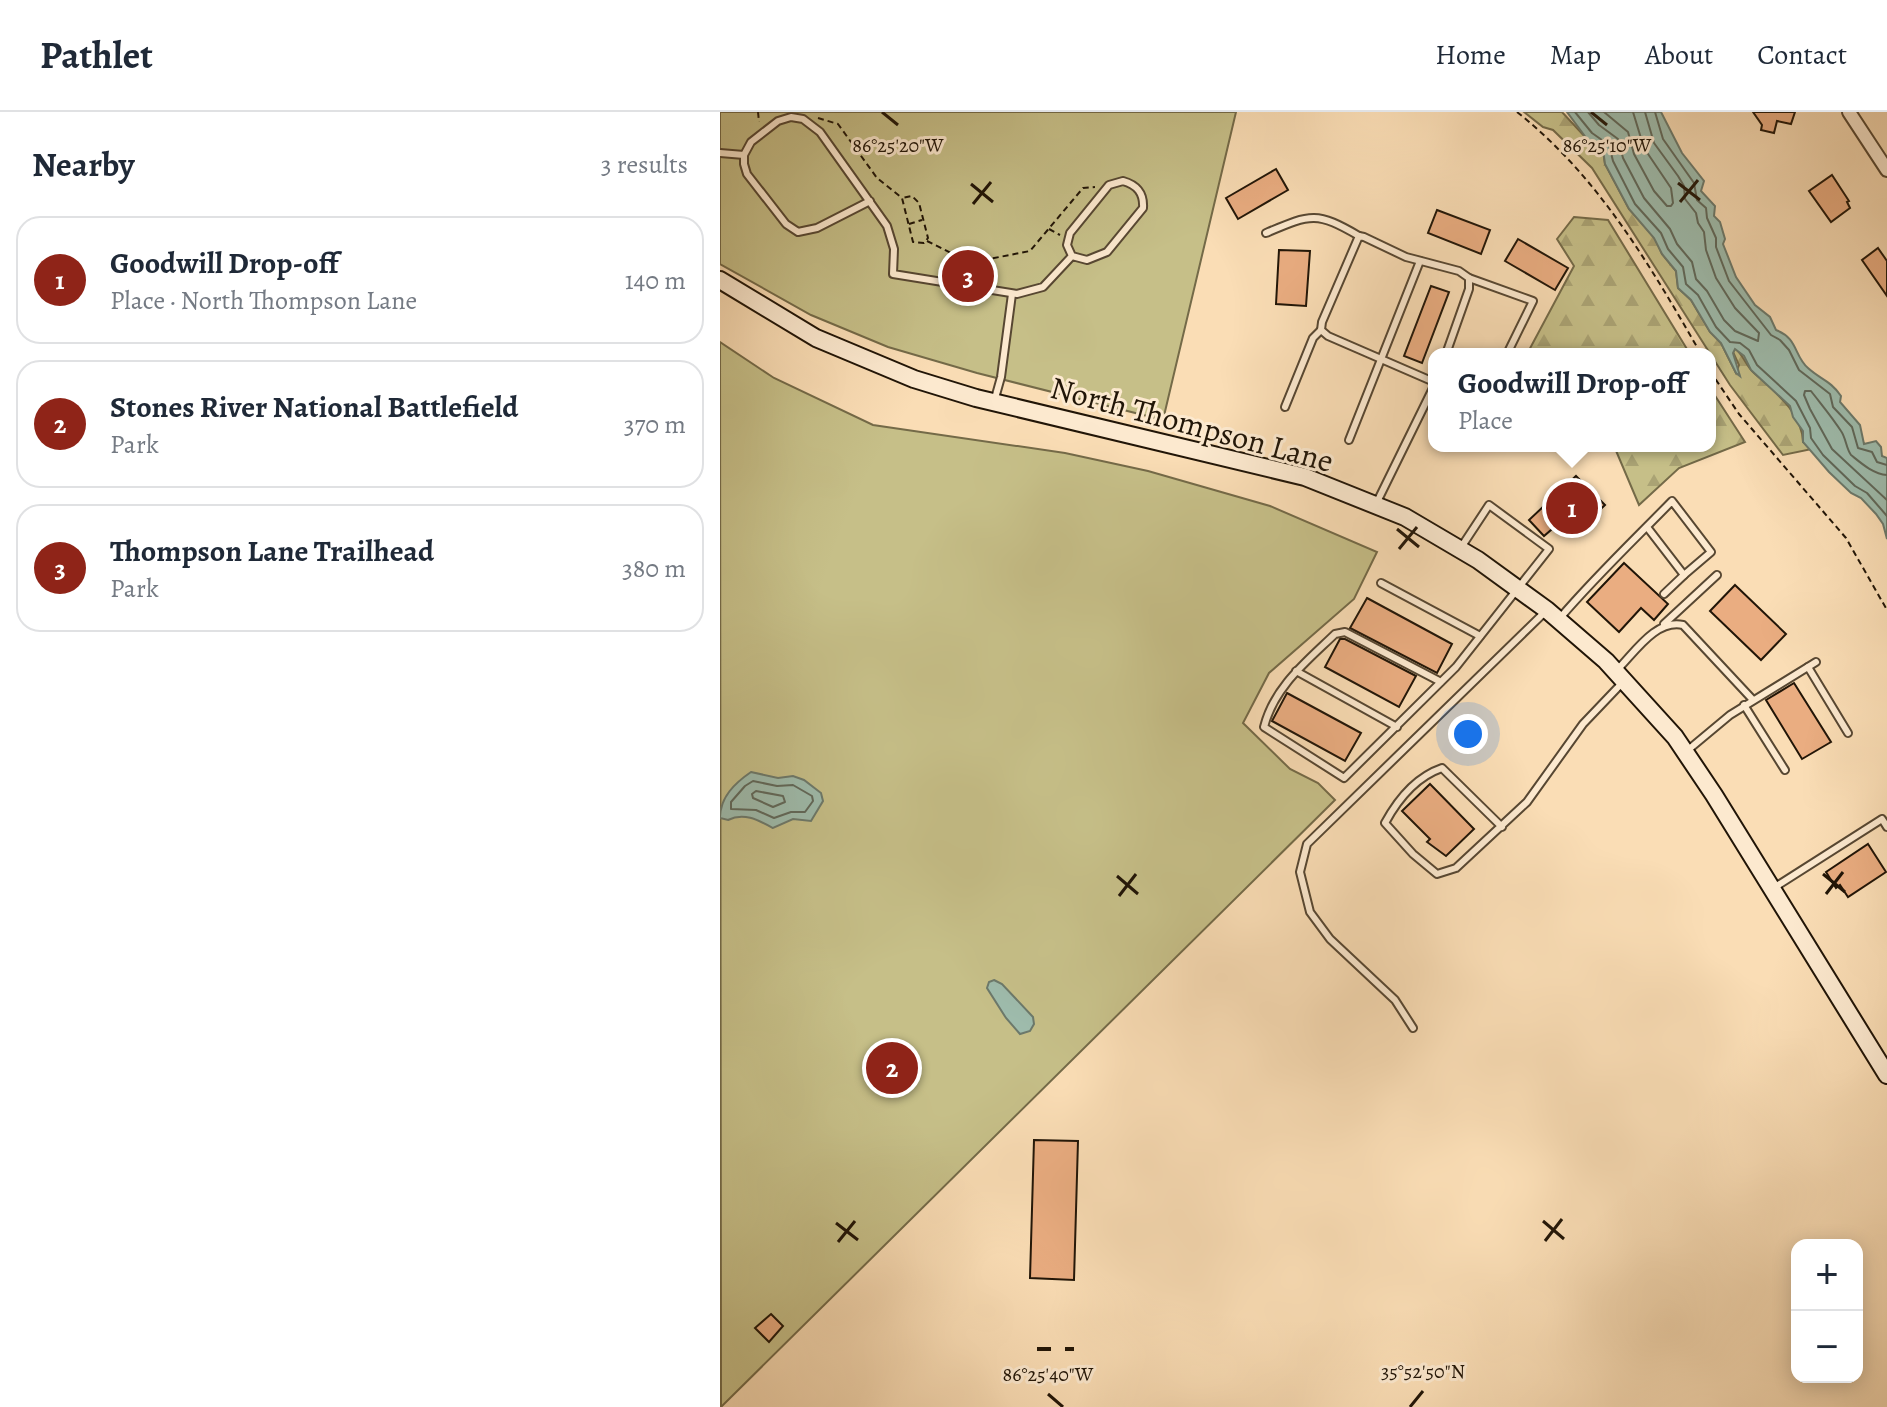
<!DOCTYPE html>
<meta charset="utf-8">
<style>
body{margin:0;font-family:Alegreya,serif;background:#f6f6f7;color:#1f2937}
.controls{position:absolute;right:24px;bottom:24px;display:grid;overflow:hidden;border-radius:16px;box-shadow:0 4px 20px #0003}
.controls button{width:72px;height:72px;display:grid;place-items:center;padding:0;border:0;border-bottom:2px solid #e0e1e3;background:#fff;color:#1f2937;font:40px sans-serif}
.you{position:absolute;left:748px;top:622px;width:28px;height:28px;margin:-20px;border:6px solid #fff;border-radius:50%;background:#1a73e8;box-shadow:0 0 0 12px #1a73e833}
.badge{display:grid;place-items:center;width:52px;height:52px;border-radius:50%;background:#8f2418;color:#fff;font-size:26px;font-weight:700}
.pin{position:absolute;translate:-50% -50%;border:4px solid #fff;box-shadow:0 2px 8px #0006}
.popup{position:absolute;left:708px;top:236px;width:288px;height:104px;box-sizing:border-box;display:grid;place-content:center;border-radius:16px;background:#fff;filter:drop-shadow(0 2px 6px #0005);font-size:26px;white-space:nowrap;color:#747a83}
.popup b{font-size:30px;color:#1f2937}
.popup::after{content:'';position:absolute;left:50%;top:100%;margin-left:-16px;border:16px solid transparent;border-top-color:#fff}
.list{margin:0;padding:0;list-style:none}
h2{display:flex;justify-content:space-between;align-items:center;height:104px;margin:0;padding:0 32px;font-size:34px}
h2 small{font-size:26px;font-weight:400;color:#747a83}
.list li{display:grid;grid-template-columns:52px 1fr auto;gap:24px;align-items:center;box-sizing:border-box;height:128px;margin:0 16px 16px;padding:0 16px;border:2px solid #e0e1e3;border-radius:24px}
.list b{display:block;font-size:30px;white-space:nowrap}
.list p{margin:0;font-size:26px;white-space:nowrap;color:#747a83}
.list em{font-size:26px;font-style:normal;color:#747a83}
.map{position:relative;flex:none;width:1167px;height:1295px;overflow:hidden}
header{display:flex;align-items:center;gap:48px;box-sizing:border-box;height:112px;padding:0 40px;background:#fff;border-bottom:2px solid #e0e1e3}
header strong{font-size:38px}
nav{display:flex;gap:44px;margin-inline-start:auto;font-size:28px}
main{display:flex}
aside{flex:1;background:#fff}
.map>svg:first-child{display:block}
.forest{fill:url(#forest-firs);stroke:#746a48;stroke-width:2}
.park{fill:#c6bf88;stroke:#746a48;stroke-width:2}
.water{fill:#9ebcad;stroke:#6c796b;stroke-width:2}
.lines{fill:none;stroke-linecap:round;stroke-linejoin:round}
.shore{stroke:#60685a;stroke-width:2}
.building{fill:#eaad81;stroke:#211507;stroke-width:2}
.service-casing{stroke:#574732;stroke-width:10}
.minor-casing{stroke:#574732;stroke-width:16}
.secondary-casing{stroke:#211507;stroke-width:20}
.path{stroke:#211507;stroke-width:2;stroke-dasharray:6 4;stroke-linecap:butt}
.service{stroke:#fce9cf;stroke-width:6}
.minor{stroke:#fce9cf;stroke-width:12}
.secondary{stroke:#fce9cf;stroke-width:16}
.rail{stroke:#211507;stroke-width:4;stroke-dasharray:14 14;stroke-linecap:butt}
.ticks{fill:none;stroke:#211507;stroke-width:3}
.labels{text-anchor:middle;dominant-baseline:central;stroke-width:6;stroke-linejoin:round;paint-order:stroke}
.street-label{font-size:32px;fill:#211507;stroke:#fce9cf}
.ticks-label{font-size:20px;text-anchor:middle;fill:#211507;stroke:#fce9cf;stroke-width:6;stroke-linejoin:round;paint-order:stroke}
</style>
<header>
<strong>Pathlet</strong>
<nav><a>Home</a><a>Map</a><a>About</a><a>Contact</a></nav>
</header>
<main>
<aside>
<h2>Nearby<small>3 results</small></h2>
<ul class="list">
<li><span class="badge">1</span><div><b>Goodwill Drop-off</b><p>Place · North Thompson Lane</p></div><em>140 m</em></li>
<li><span class="badge">2</span><div><b>Stones River National Battlefield</b><p>Park</p></div><em>370 m</em></li>
<li><span class="badge">3</span><div><b>Thompson Lane Trailhead</b><p>Park</p></div><em>380 m</em></li>
</ul>
</aside>
<div class="map">
<svg width="1167" height="1295" viewBox="0 0 1167 1295">
<defs>
<pattern id="forest-firs" width="22" height="20" patternUnits="userSpaceOnUse" patternTransform="scale(2)"><rect width="22" height="20" fill="#c6bf88"/><path d="M5 1l3.5 6h-7zM16 11l3.5 6h-7z" fill="#aaa374"/></pattern>
</defs>
<rect width="100%" height="100%" fill="#faddb5"/>
<filter id="stains"><feTurbulence type="fractalNoise" baseFrequency=".0025" numOctaves="4"/><feColorMatrix values="0 0 0 0 .2 0 0 0 0 .09 0 0 0 0 .02 0 0 0 .5 -.17"/></filter>
<radialGradient id="worn" r=".72"><stop offset=".6" stop-color="#630" stop-opacity="0"/><stop offset="1" stop-color="#630" stop-opacity=".3"/></radialGradient>
<g class="forest">
<path d="M804,0H842L867,27L883,38L885,52L909,97L935,126L942,142L956,159L958,176L971,188L990,220L1001,231L1016,261L1019,253L1013,240L1015,236C1024,244 1026,254 1034,261C1055,280 1082,300 1083,330L1092,337L1063,343L1010,273L872,56L833,18L823,15Z"/>
<polygon points="854,105 888,108 970,242 807,242 854,154 837,127"/>
<polygon points="990,276 1025,330 959,356 919,393 894,334 990,334"/>
</g>
<g class="park">
<polygon points="0,0 516,0 443,308 257,261 168,235 91,203 0,152"/>
<polygon points="0,230 54,266 153,313 345,341 428,359 550,394 657,440 634,487 549,561 523,611 570,657 598,671 615,688 1,1295"/>
</g>
<g class="water">
<path d="M847,0H941L962,41L984,69L981,79L995,94L994,104L1000,110L1005,127L1003,132L1016,165L1035,193L1050,205L1056,218C1078,226 1074,244 1088,256C1100,267 1111,269 1121,284L1120,290L1140,313L1144,332L1156,329L1161,335L1162,344L1167,346V427L1163,412L1156,402L1141,386L1131,381L1109,360L1083,330V319L1073,305L1070,294L1031,258L1024,244L1015,237L1013,241L1020,264L1016,261L1001,231L990,220L971,188L958,176L956,159L942,142L934,126L909,97L885,52L883,38L867,27Z"/>
<path d="M31,660L58,666L73,664L84,668L101,681L103,689L91,709L73,707L53,716C38,708 24,700 8,708L0,706C0,685 15,671 31,660Z"/>
<polygon points="274,868 282,872 313,905 314,912 310,919 300,922 286,906 267,876 269,870"/>
</g>
<g class="lines">
<g class="shore">
<polyline points="855,0 872,21 889,33 893,49 915,92 941,121 948,137 963,155 966,172 978,183 996,215 1010,230 1020,231 1029,238 1037,253 1076,289 1090,316 1091,326 1103,343 1135,374 1147,381 1167,404"/>
<polyline points="868,0 879,13 898,27 903,46 924,86 950,117 957,132 972,150 976,167 987,179 1004,208 1015,219 1038,229 1039,221 1015,196 996,166 986,138 984,120 978,111 976,101 965,87 964,74 958,64 934,31 925,0"/>
<polyline points="884,0 908,20 914,42 934,79 947,94 951,94 953,91 951,76 924,36 913,0"/>
<polyline points="935,0 943,27 974,71 977,88 986,96 987,106 996,126 996,135 1009,169 1051,223 1060,228 1069,238 1079,258 1110,282 1113,295 1132,315 1138,336 1152,340 1157,350 1167,353"/>
<path d="M1167,363C1153,362 1141,351 1131,343C1126,336 1126,326 1121,319C1112,305 1101,292 1091,279H1085L1084,283L1090,297L1112,337L1167,388"/>
<polygon points="33,669 57,674 73,673 92,684 93,689 85,700 71,700 54,706 36,698 11,697 11,690 25,674"/>
<polygon points="36,679 63,684 65,690 53,695 33,686 32,682"/>
</g>
</g>
<g class="building">
<polygon points="1033,0 1075,0 1071,12 1057,9 1054,21 1041,18 1042,13"/>
<polygon points="556,57 568,78 518,107 506,86"/>
<polygon points="1112,63 1129,89 1127,90 1130,96 1111,110 1089,79"/>
<polygon points="717,98 770,118 761,142 708,121"/>
<polygon points="798,127 848,156 835,178 785,149"/>
<polygon points="1158,136 1167,149 1167,184 1142,148"/>
<polygon points="559,138 590,139 586,194 556,192"/>
<polygon points="711,174 729,180 702,251 684,244"/>
<polygon points="856,364 885,393 866,411 854,398 824,424 809,408"/>
<polygon points="904,451 948,492 934,508 921,496 899,520 867,490"/>
<polygon points="1015,473 1066,522 1041,548 990,499"/>
<polygon points="647,486 732,532 717,561 630,516"/>
<polygon points="620,527 625,527 696,564 679,595 605,555"/>
<polygon points="1074,571 1111,630 1082,647 1046,588"/>
<polygon points="567,581 641,621 625,649 552,609"/>
<polygon points="710,672 754,717 726,744 707,730 710,727 682,699"/>
<polygon points="1148,732 1166,760 1128,785 1120,773 1116,776 1106,760"/>
<polygon points="314,1028 358,1029 354,1168 310,1166"/>
<polygon points="51,1202 63,1214 49,1230 35,1216"/>
</g>
<g class="lines">
<g class="service-casing">
<g id="service">
<polyline points="0,41 24,43"/>
<path d="M150,89L97,116L78,120L66,112L27,62L24,52V43L31,30L58,9L71,5L83,7L100,20L167,114L174,137L173,162L297,182L323,175L352,144L367,148L387,140L423,96C424,81 417,73 403,69L389,73L350,121L347,133L352,144"/>
<path d="M546,121C591,102 596,99 639,124"/>
<polyline points="749,166 813,189 787,242"/>
<polyline points="714,270 608,224 601,218 602,210 639,124 644,125 686,145 739,159 749,166 749,177 726,242"/>
<polyline points="274,290 281,265 292,182"/>
<polyline points="565,295 593,226 601,218"/>
<polyline points="629,328 700,149"/>
<polyline points="657,390 714,274"/>
<polyline points="661,471 760,524"/>
<polyline points="944,482 964,463"/>
<path d="M840,506C875,465 914,428 952,389L991,440L964,463L927,415"/>
<polyline points="944,512 997,463"/>
<polyline points="1088,555 1128,621"/>
<path d="M898,557C915,540 936,507 963,513L1033,588"/>
<polyline points="576,559 677,615"/>
<path d="M721,570L625,520L615,522C586,550 554,575 544,615L624,666L736,555L829,437L769,393L740,437"/>
<polyline points="1024,593 1065,658"/>
<polyline points="968,638 1010,603 1096,550"/>
<path d="M782,715L722,656C696,665 678,687 665,711L693,742L717,762L736,756L807,690L863,612L904,569"/>
<polyline points="1052,777 1162,707 1167,715"/>
<polyline points="693,916 675,888 610,827 590,800 580,760 587,732 827,498"/>
</g>
</g>
<g class="minor-casing">
<polyline id="minor" points="1129,0 1167,58"/>
</g>
<g class="secondary-casing">
<polyline id="secondary" points="0,168 96,226 194,267 256,286 585,365 685,405 758,448 827,498 886,549 955,625 994,683 1167,963"/>
</g>
<g class="path">
<polyline points="38,0 39,10"/>
<path d="M797,0C878,64 930,153 981,242"/>
<polyline points="98,6 118,12 157,66 182,86 193,130 204,131 208,126 199,91 192,84 182,86"/>
<polyline points="189,112 202,108"/>
<polyline points="329,117 340,123"/>
<polyline points="207,129 231,141 259,149 310,139 363,76 375,75"/>
<polyline points="990,259 1019,302 1126,426 1167,498"/>
</g>
<use href="#service" class="service"/>
<use href="#minor" class="minor"/>
<use href="#secondary" class="secondary"/>
<polyline class="rail" points="317,1237 354,1237"/>
</g>
<path class="ticks" d="M162,0L178,13M871,0L887,13M958,71L980,88M251,72L273,90M960,90L978,68M253,92L271,70M677,417L699,435M679,437L697,415M1103,762L1125,780M397,764L418,782M1106,782L1123,760M399,784L416,762M823,1109L844,1127M116,1111L138,1128M825,1129L842,1107M118,1130L135,1109M328,1282L343,1295M690,1295L703,1279"/>
<g class="labels">
<g class="street-label">
<text transform="translate(472 312) rotate(15)">North Thompson Lane</text>
</g>
</g>
<g class="ticks-label">
<text x="178" y="40">86°25'20"W</text>
<text x="887" y="40">86°25'10"W</text>
<text x="703" y="1266">35°52'50"N</text>
<text x="328" y="1269">86°25'40"W</text>
</g>
<rect width="100%" height="100%" filter="url(#stains)"/>
<rect width="100%" height="100%" fill="url(#worn)"/>
</svg>
<div class="controls">
<button>+</button>
<button>−</button>
</div>
<div class="you"></div>
<div class="pin badge" style="left:852px;top:396px">1</div>
<div class="popup"><b>Goodwill Drop-off</b>Place</div>
<div class="pin badge" style="left:172px;top:956px">2</div>
<div class="pin badge" style="left:248px;top:164px">3</div>
</div>
</main>
